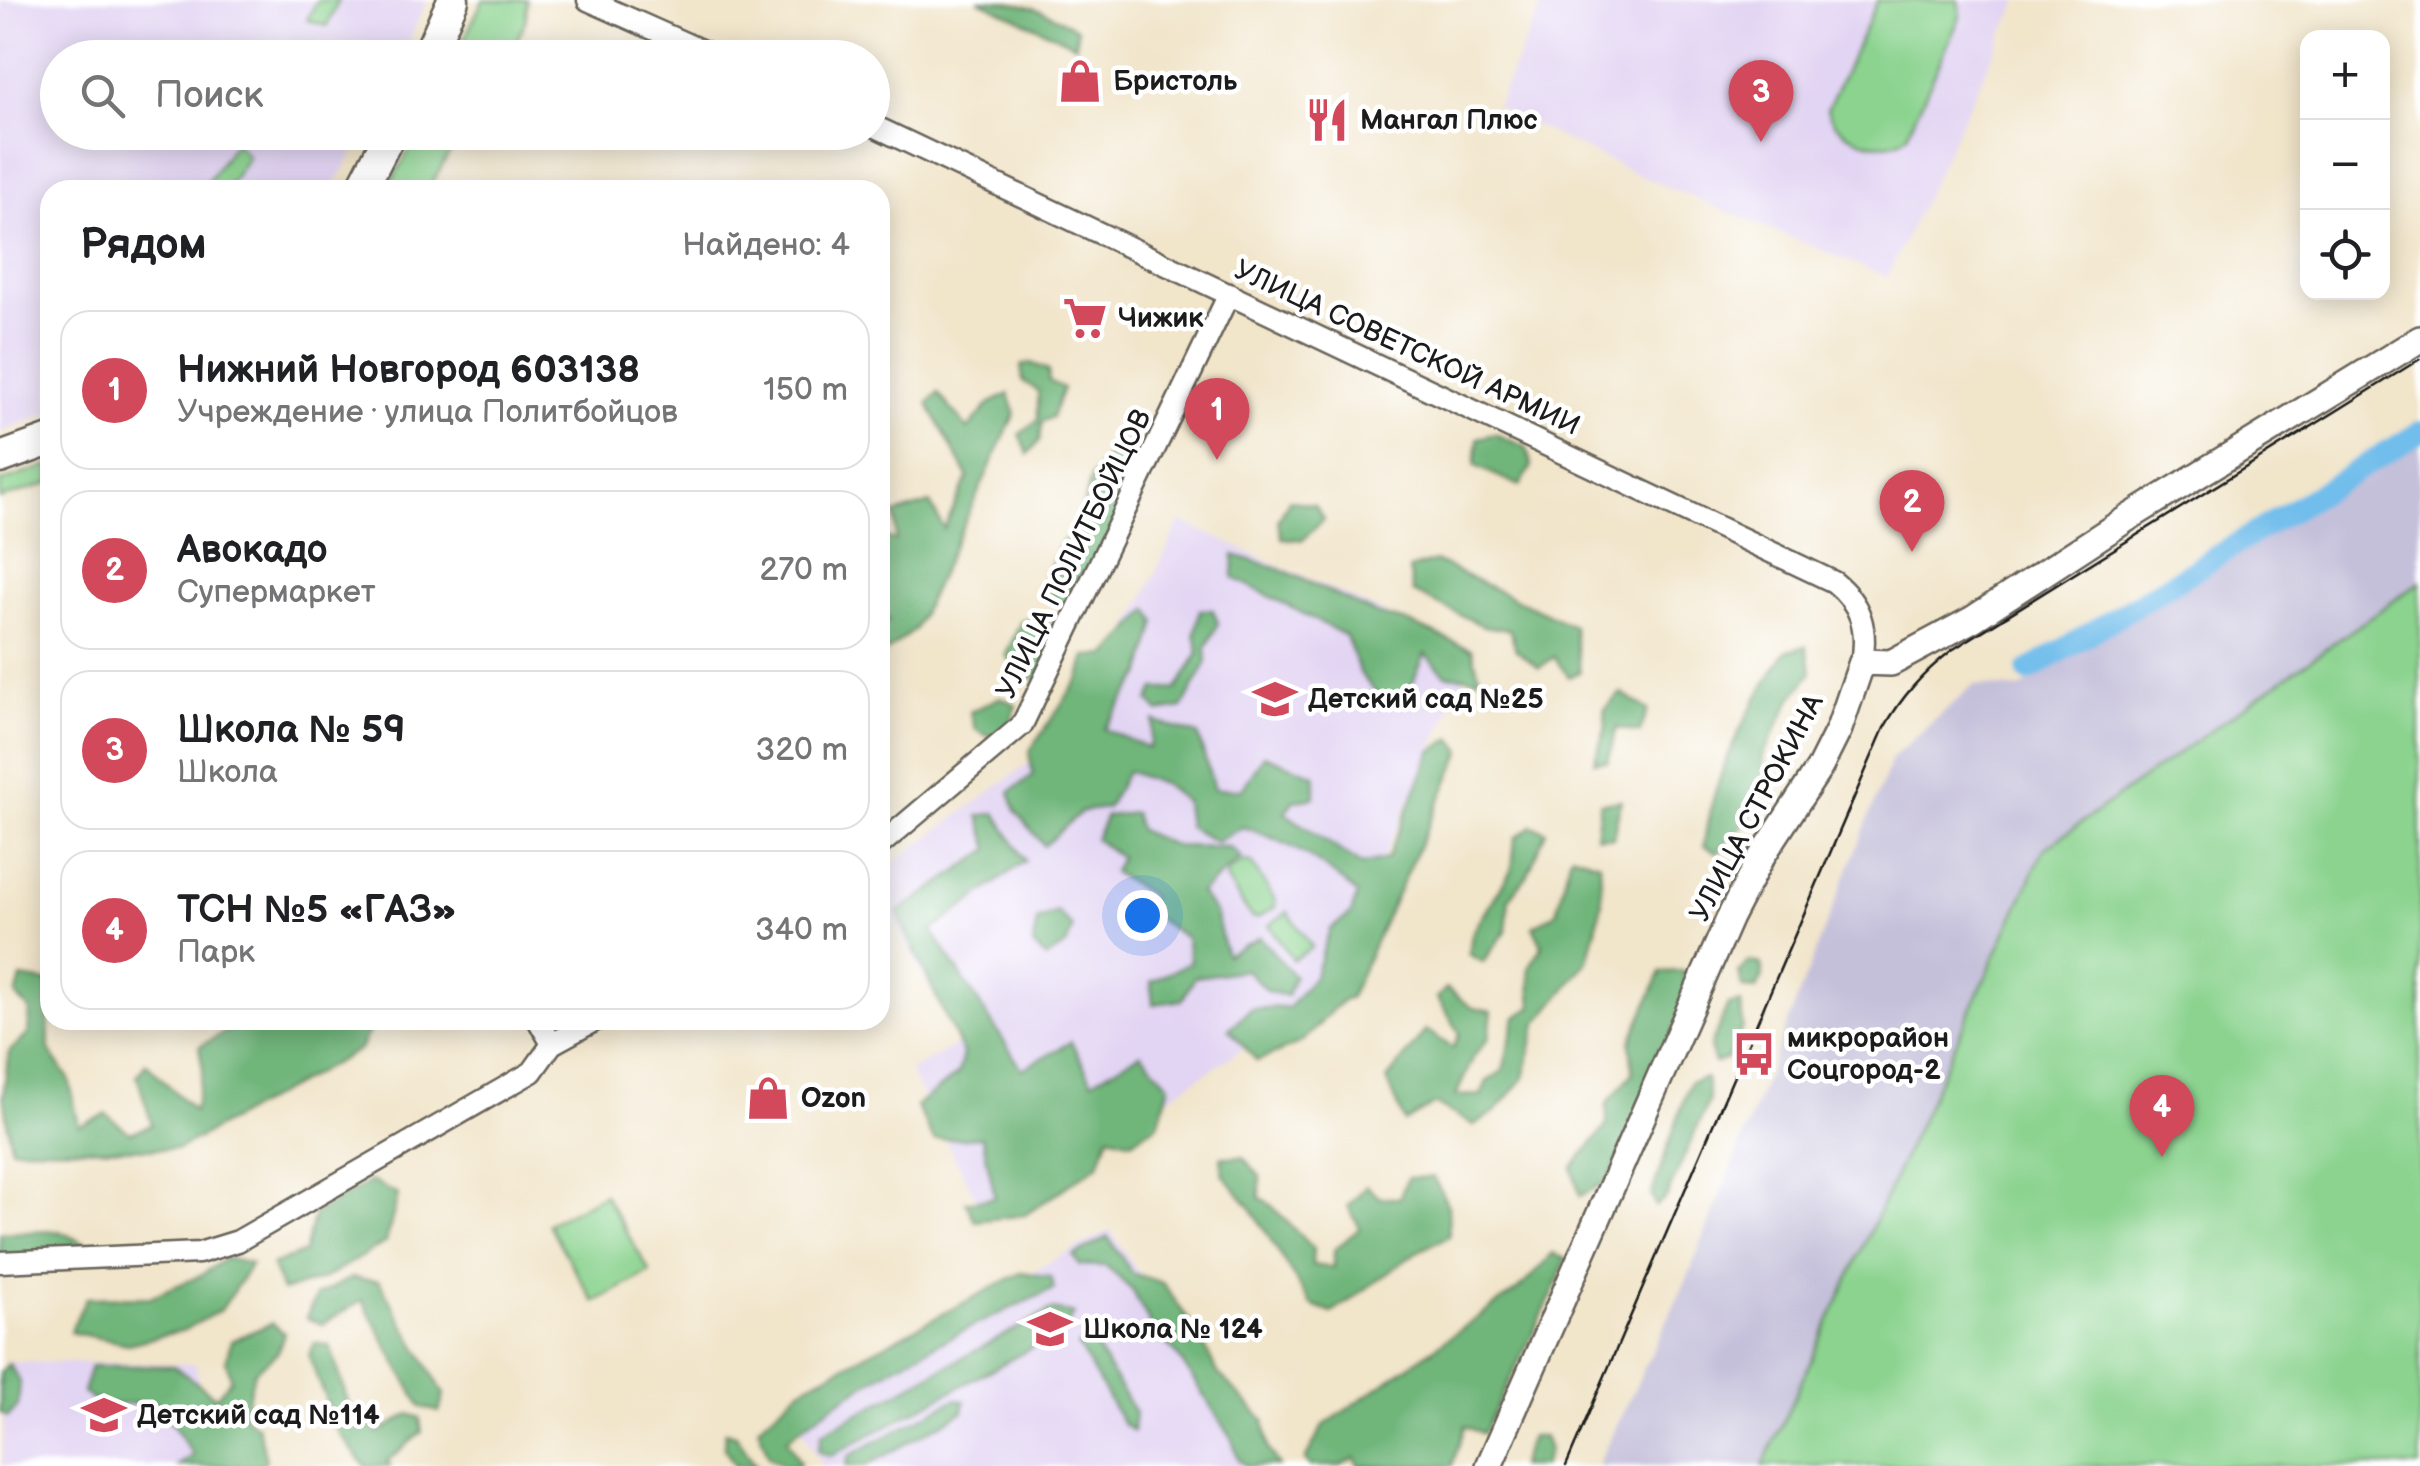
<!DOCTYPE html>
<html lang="ru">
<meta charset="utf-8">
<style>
body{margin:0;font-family:"Balsamiq Sans",sans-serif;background:#f6f6f6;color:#202124}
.controls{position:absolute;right:30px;top:30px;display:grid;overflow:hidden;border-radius:20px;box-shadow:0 5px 25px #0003}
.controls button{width:90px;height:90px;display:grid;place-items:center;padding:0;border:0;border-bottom:2px solid #e0e0e0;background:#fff;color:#202124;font:50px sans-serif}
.you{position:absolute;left:1142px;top:915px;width:35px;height:35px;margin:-25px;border:8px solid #fff;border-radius:50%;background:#1a73e8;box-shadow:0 0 0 15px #1a73e833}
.badge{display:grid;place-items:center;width:65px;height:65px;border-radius:50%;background:#d1495b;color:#fff;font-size:32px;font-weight:700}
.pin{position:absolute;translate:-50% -82px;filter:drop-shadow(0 2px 5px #0008)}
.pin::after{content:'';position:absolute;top:52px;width:35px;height:30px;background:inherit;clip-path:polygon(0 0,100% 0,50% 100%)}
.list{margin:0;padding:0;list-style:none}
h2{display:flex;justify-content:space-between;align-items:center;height:130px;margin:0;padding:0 40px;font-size:42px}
h2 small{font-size:32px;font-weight:400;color:#757577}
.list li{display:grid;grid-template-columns:65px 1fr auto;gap:30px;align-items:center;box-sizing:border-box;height:160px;margin:0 20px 20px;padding:0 20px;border:2px solid #e0e0e0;border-radius:30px}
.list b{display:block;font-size:38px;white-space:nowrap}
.list p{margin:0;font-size:32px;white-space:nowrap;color:#757577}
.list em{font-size:32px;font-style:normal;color:#757577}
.icon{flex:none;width:55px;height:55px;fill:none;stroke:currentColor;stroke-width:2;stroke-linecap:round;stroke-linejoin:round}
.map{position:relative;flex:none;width:2420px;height:1466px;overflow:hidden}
.search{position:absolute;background:#fff;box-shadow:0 5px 25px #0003;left:40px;top:40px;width:850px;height:110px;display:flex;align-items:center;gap:25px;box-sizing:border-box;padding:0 35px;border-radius:55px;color:#757577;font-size:38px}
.panel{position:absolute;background:#fff;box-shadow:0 5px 25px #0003;left:40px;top:180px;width:850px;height:850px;border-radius:30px}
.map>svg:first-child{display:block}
.built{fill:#e2d4f3}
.industrial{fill:#c5c0da}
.green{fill:#8bd38f;stroke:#547856;stroke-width:2.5}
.forest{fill:#70b57a;stroke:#46684b;stroke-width:2.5}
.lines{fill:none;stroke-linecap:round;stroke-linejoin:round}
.canal{stroke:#71bdeb;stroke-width:22}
.minor-casing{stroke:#676259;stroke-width:25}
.tertiary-casing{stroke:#676259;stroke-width:30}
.secondary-casing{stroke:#676259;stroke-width:35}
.minor{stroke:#fff;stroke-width:20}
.tertiary{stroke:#fff;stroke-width:25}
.secondary{stroke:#fff;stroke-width:30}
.tram{stroke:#1c1c1c;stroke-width:2.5}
.labels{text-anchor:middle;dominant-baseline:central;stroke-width:9;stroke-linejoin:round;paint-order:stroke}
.poi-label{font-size:28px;font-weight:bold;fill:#1c1c1c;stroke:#fff;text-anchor:start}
.street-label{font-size:28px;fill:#1c1c1c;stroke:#fff}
</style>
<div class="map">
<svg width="2420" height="1466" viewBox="0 0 2420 1466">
<rect width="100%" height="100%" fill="#fff"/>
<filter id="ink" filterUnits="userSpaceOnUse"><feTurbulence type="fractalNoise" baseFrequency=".01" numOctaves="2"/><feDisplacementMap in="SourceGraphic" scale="20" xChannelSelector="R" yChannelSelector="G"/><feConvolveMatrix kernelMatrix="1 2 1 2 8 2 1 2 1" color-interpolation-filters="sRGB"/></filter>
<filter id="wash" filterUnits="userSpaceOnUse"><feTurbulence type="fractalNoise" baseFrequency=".0048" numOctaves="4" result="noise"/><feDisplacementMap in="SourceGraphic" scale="40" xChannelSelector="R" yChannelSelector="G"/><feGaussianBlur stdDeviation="2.25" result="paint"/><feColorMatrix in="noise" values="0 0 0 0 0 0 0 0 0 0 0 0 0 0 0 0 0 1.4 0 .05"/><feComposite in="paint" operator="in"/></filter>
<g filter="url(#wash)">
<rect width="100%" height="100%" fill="#f1e5ca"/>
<g class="built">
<polygon points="0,0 427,0 402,57 58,58 58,132 365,133 332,190 50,190 50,413 0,432"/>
<polygon points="1544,0 2019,0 1887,277 1645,178 1496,107"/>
<polygon points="1180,521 1475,654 1320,998 986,1217 909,1071 959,1043 880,894 880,873 1086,721"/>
<polygon points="1110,1230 1269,1466 822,1466 787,1402"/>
<polygon points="5,1362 196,1364 212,1466 2,1466"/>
</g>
<polygon class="industrial" points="2420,433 2420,582 2044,849 1763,1466 1597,1466 1687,1279 1892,758 1974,685 2020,689"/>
<g class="green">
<polygon points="317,0 339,0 327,26 307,20"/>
<polygon points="483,0 527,0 526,19 509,57 455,57"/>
<path d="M1878,0H1958L1961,15L1907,135C1885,156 1835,137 1827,110Z"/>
<polygon points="420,132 461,133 428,190 386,190"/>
<polygon points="235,142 248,157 226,190 202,190"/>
<polygon points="50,465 50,483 0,499 0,482"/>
<polygon points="2420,582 2420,1466 1763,1466 2044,849"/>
<polygon points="1243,862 1251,863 1275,900 1275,907 1258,918 1251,917 1226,879 1228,871"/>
<polygon points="1288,912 1312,947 1293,960 1269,925"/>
<polygon points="604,1194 650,1272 594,1302 548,1224"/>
</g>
<g class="forest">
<path d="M978,0C1017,0 1044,8 1077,29L1076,45Z"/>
<polygon points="1031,363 1048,370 1049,381 1063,388 1052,417 1042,422 1040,440 1028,454 1020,434 1038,420 1038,391 1023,381 1021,366"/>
<polygon points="938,393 968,429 990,403 1009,394 1015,413 915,629 880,657 880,626 889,621 880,606 880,537 896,540 895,514 930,503 944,529 968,477 928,404"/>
<polygon points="1495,434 1526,447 1532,466 1520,486 1475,466 1478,438"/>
<polygon points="1117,442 1133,447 1135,479 1100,560 1074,580 1077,606 1066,610 1043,584 1061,542 1076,533 1091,478"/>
<polygon points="1289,500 1315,505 1324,519 1303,540 1282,538 1278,521"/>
<polygon points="1234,555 1281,569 1376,614 1407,622 1472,650 1480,678 1446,675 1425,654 1408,693 1380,698 1360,673 1346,636 1234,578"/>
<polygon points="1435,561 1573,626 1580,672 1569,677 1554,657 1539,668 1516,650 1510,630 1483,626 1413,592 1409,569"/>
<path d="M1149,609L1156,622L1142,674L1104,729L1149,748L1154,721L1198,735L1214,789H1242L1264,755L1315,775V797L1293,801L1285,813L1361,865L1387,859L1432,751L1452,738L1462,751L1350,997C1330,1006 1320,1028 1302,1041C1289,1050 1271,1055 1257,1061L1229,1029L1250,1009L1289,1007L1315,975L1330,929L1351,914L1357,894C1319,860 1291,843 1243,827L1216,842L1188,827L1185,802L1165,785L1127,771L1107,808L1082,811L1044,846L1016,811L1010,792L1033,775L1029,752L1080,677L1086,656L1108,655Z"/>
<polygon points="1200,610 1213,610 1218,623 1206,648 1207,662 1182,708 1159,712 1149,701 1155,689 1177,689 1199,652 1195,634"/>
<polygon points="1040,617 1061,634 1043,680 1020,676 1006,655 1021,621"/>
<path d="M1806,646L1812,672L1791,700L1763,756V793L1743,826L1718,853L1704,846C1711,777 1748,709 1785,652Z"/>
<polygon points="1621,693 1648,710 1640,732 1617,728 1608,761 1594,762 1606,726 1604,709"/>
<polygon points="1001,697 1016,705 1008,732 989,737 975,729 970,712"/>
<polygon points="1621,800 1613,838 1596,836 1600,803"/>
<polygon points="996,813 1025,861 932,931 1022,1069 1071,1042 1092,1081 1141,1053 1170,1085 1158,1124 1132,1141 1109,1135 1099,1164 1025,1215 975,1221 966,1202 995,1197 982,1137 934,1140 916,1106 958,1074 963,1054 897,913 990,849 979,816"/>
<polygon points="1134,813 1139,830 1175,846 1230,847 1241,858 1200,893 1215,912 1226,955 1260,937 1294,976 1287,996 1267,991 1246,970 1195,977 1182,1000 1153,1004 1151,982 1190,962 1186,938 1152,915 1150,895 1113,872 1120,857 1095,839 1106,816"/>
<polygon points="1532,826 1546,831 1527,876 1509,899 1506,931 1483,962 1469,954 1472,934 1512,869 1515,838"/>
<polygon points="1571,854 1600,863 1602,904 1588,961 1537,1024 1524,1078 1496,1111 1474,1125 1435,1104 1405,1122 1387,1080 1426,1030 1453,1048 1460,1033 1437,998 1446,988 1473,1008 1492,1011 1489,1038 1474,1056 1456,1096 1481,1095 1487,1081 1503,1071 1515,1018 1532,1007 1529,968 1542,945 1533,926 1556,913"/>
<polygon points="1057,912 1073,927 1066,946 1046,958 1033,945 1037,920"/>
<polygon points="1749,961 1761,964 1763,977 1756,989 1743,988 1739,973"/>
<polygon points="1683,971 1689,993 1608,1181 1580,1196 1572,1168 1607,1125 1607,1103 1633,1073 1630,1043 1661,972"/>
<polygon points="21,978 48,982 49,1050 69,1079 79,1126 106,1114 130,1133 152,1125 137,1076 146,1063 194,1111 203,1070 199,1047 245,1020 368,1020 371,1027 360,1049 178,1149 11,1148 3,1096 9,1052 28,1034 30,1010 16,996"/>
<polygon points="1741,1003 1743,1027 1728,1058 1715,1063 1710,1047 1728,1005"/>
<polygon points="1706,1078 1709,1100 1667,1196 1656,1206 1651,1196 1690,1082"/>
<polygon points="1221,1157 1243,1157 1260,1176 1260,1198 1271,1205 1313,1249 1312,1265 1334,1268 1334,1250 1360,1228 1348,1206 1366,1186 1380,1198 1399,1198 1408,1178 1433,1177 1448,1205 1449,1236 1417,1252 1332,1313 1311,1305 1253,1211 1223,1174"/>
<polygon points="371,1181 398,1195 386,1242 323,1279 282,1291 272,1265 304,1252 314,1214"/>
<polygon points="59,1231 84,1243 66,1268 0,1261 0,1233"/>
<polygon points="1108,1237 1132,1273 1163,1283 1199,1335 1218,1373 1264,1420 1268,1449 1279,1466 1246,1466 1239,1460 1231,1437 1176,1353 1155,1334 1133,1291 1106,1266 1079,1265 1073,1256"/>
<polygon points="1553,1254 1566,1259 1554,1291 1483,1434 1465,1426 1452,1466 1359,1466 1355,1458 1339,1466 1310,1466 1305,1460 1323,1426 1520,1288"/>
<polygon points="226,1258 251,1264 221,1310 184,1330 128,1344 70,1332 86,1298 150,1297 200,1276"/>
<path d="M1022,1272L1051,1277L1054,1289C963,1329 864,1377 787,1439L800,1463L796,1466H785L769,1457L758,1427L800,1389Z"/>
<polygon points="351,1278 379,1281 444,1394 439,1412 421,1407 362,1300 323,1324 306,1318 316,1296"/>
<polygon points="1051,1310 1074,1314 1065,1330 831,1456 818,1451 822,1433"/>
<polygon points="272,1323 284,1333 278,1352 254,1372 244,1416 258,1427 266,1460 260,1466 178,1466 193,1455 158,1403 99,1405 83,1392 91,1366 174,1366 216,1397 231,1379 226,1361 231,1341"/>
<polygon points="1091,1339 1135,1413 1133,1431 1123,1424 1078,1346"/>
<polygon points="315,1343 330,1346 350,1408 378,1433 409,1414 420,1418 422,1432 387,1461 391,1466 365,1466 337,1430 309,1355"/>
<polygon points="9,1364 20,1382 18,1406 8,1417 0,1412 0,1372"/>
<polygon points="956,1399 965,1401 963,1412 866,1466 846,1466 849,1456"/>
<polygon points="725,1432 736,1435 756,1466 735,1466 724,1447"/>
<polygon points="1531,1437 1544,1437 1549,1450 1543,1466 1519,1466"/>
</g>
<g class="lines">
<polyline class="canal" points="2028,671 2420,432"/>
</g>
</g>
<g filter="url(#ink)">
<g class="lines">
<g class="minor-casing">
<g id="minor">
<polyline points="588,0 718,58"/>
<path d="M872,125L1834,582C1861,604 1868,628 1862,662"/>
<polyline points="880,845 1022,725 1229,294"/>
<polyline points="538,1020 552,1044"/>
<polyline points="0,1262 199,1253 238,1241 532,1072 552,1044 596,1020"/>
</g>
</g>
<g class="tertiary-casing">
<polyline id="tertiary" points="1489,1466 1730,917 1760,859 1820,767 1839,729 1862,662 1891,663 1973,619 2128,518 2420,339"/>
</g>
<g class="secondary-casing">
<g id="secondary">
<polyline points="427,58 453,0"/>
<polyline points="361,190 391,132"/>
<polyline points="0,458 50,440"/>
</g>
</g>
<use href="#minor" class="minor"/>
<use href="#tertiary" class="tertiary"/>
<use href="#secondary" class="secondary"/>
<path class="tram" d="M1566,1466L1884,728C1902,696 1923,673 1952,650L2420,359"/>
</g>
</g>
<defs>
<g id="shop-bare" transform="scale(3.45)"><path d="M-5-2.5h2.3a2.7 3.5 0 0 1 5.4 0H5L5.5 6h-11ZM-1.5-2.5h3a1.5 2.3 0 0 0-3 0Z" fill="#d1495b" stroke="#fff" stroke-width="2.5" paint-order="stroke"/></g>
<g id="restaurant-bare" transform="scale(3.45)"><path d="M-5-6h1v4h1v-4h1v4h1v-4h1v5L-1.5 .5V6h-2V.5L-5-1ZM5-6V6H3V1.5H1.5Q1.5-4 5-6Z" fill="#d1495b" stroke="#fff" stroke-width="2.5" paint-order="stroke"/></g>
<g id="supermarket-bare" transform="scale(3.45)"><path d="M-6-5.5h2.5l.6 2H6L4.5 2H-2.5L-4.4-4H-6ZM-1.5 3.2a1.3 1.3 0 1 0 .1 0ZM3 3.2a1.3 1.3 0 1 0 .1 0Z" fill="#d1495b" stroke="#fff" stroke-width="2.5" paint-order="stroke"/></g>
<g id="school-bare" transform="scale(3.45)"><path d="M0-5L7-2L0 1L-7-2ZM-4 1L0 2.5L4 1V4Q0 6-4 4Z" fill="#d1495b" stroke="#fff" stroke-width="2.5" paint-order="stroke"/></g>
<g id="bus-bare" transform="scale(3.45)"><path d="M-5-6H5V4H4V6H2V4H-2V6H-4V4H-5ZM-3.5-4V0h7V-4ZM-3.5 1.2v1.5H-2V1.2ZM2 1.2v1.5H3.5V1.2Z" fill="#d1495b" stroke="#fff" stroke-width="2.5" paint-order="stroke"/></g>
</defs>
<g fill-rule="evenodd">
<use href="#shop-bare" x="1080" y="81"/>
<use href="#restaurant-bare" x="1327" y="120"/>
<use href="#supermarket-bare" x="1085" y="318"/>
<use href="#school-bare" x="1275" y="699"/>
<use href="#bus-bare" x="1754" y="1054"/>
<use href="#shop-bare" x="768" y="1098"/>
<use href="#school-bare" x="1050" y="1329"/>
<use href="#school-bare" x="104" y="1415"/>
</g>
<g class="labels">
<g class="poi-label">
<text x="1113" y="81">Бристоль</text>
<text x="1360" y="120">Мангал Плюс</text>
<text x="1118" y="318">Чижик</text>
<text x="1308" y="699">Детский сад №25</text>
<text x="1787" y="1038">микрорайон<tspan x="1787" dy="32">Соцгород-2</tspan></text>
<text x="801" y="1098">Ozon</text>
<text x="1083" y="1329">Школа № 124</text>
<text x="137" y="1415">Детский сад №114</text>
</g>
<g class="street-label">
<text transform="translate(1407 348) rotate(25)">УЛИЦА СОВЕТСКОЙ АРМИИ</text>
<text transform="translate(1074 554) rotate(-64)">УЛИЦА ПОЛИТБОЙЦОВ</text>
<text transform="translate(1757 808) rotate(-62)">УЛИЦА СТРОКИНА</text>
</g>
</g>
</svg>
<div class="controls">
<button>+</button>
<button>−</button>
<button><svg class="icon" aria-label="locate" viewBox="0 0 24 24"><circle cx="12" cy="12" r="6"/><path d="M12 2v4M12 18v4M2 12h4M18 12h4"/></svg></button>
</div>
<div class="you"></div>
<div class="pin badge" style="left:1217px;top:460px">1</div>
<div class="pin badge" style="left:1912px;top:552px">2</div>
<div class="pin badge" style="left:1761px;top:142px">3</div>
<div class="pin badge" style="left:2162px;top:1157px">4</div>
<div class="search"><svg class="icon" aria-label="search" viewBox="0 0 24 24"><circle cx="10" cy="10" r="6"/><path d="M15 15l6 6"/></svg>Поиск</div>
<section class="panel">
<h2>Рядом<small>Найдено: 4</small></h2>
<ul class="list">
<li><span class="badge">1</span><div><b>Нижний Новгород 603138</b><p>Учреждение · улица Политбойцов</p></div><em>150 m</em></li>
<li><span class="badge">2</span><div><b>Авокадо</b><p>Супермаркет</p></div><em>270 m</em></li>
<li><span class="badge">3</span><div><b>Школа № 59</b><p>Школа</p></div><em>320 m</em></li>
<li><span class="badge">4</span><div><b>ТСН №5 «ГАЗ»</b><p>Парк</p></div><em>340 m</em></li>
</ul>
</section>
</div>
